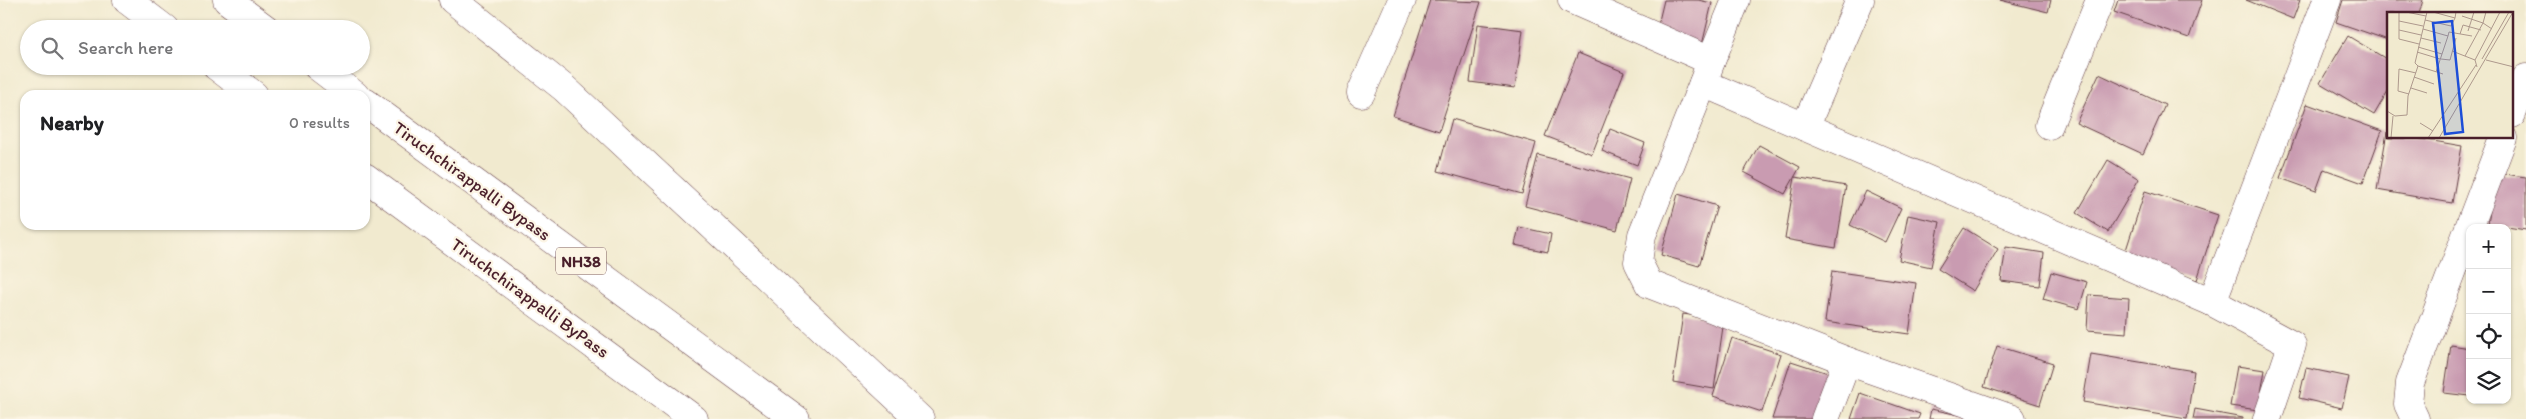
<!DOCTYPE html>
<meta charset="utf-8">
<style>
body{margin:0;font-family:Itim,sans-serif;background:#f2f2f2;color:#202124}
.controls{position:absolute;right:15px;bottom:15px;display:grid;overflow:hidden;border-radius:10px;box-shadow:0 1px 4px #0004}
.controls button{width:45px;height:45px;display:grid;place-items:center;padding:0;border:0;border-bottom:1px solid #e0e0e0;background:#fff;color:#202124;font:25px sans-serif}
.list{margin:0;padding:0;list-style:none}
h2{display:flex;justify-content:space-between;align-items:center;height:65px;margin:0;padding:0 20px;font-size:21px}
h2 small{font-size:16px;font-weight:400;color:#757577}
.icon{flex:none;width:28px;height:28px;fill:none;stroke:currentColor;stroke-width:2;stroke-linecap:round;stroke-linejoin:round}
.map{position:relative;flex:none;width:2526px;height:419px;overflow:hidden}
.search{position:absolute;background:#fff;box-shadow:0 1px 4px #0004;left:20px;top:20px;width:350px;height:55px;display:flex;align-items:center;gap:12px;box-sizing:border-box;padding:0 18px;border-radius:28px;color:#757577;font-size:19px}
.panel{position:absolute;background:#fff;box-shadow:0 1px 4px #0004;left:20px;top:90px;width:350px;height:140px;border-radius:15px}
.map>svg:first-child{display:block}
.building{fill:#c99bb1}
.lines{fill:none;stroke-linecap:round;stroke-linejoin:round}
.minor-casing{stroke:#633d44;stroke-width:29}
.highway-casing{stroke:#633d44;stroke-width:29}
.minor{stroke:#fff;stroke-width:28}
.highway{stroke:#fff;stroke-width:28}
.labels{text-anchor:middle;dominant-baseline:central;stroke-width:4.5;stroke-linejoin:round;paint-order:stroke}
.shield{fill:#fcf5e5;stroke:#7f5f63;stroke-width:1}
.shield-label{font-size:16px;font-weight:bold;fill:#4a1f2b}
.street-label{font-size:18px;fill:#4a1f2b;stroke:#fcf5e5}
.inset-road{fill:none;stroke:#ae998d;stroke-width:1}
.view{fill:#1d4ed8;fill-opacity:0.15;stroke:#1d4ed8;stroke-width:2.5}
.inset-edge{fill:none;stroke:#4a1f2b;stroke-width:2.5}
</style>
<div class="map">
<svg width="2526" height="419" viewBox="0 0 2526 419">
<rect width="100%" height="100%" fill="#fcf5e5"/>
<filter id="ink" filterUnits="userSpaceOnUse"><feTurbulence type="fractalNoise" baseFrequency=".02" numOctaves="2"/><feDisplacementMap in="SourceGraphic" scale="10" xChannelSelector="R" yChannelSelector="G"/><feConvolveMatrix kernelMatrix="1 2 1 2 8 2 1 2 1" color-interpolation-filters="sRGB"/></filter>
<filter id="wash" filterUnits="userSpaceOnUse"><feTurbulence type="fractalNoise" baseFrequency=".0096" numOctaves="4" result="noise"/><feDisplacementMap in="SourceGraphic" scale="20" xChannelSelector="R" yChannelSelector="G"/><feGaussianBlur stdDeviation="1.12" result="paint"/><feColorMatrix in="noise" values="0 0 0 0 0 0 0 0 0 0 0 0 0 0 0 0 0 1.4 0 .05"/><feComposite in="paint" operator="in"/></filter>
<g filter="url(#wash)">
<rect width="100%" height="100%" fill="#f1eacf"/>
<g id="blocks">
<g class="building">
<polygon points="1430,0 1481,2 1439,131 1393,116"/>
<polygon points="1664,0 1698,0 1712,3 1702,45 1656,33"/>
<polygon points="2000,0 2051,0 2048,12"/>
<polygon points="2118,0 2202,0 2189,38 2114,12"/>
<polygon points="2246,0 2300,0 2293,19"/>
<polygon points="2343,0 2423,0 2419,14 2388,14 2388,40 2336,22"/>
<polygon points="1478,24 1523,30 1515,88 1470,82"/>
<polygon points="2348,36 2388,60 2388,91 2374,115 2320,83"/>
<polygon points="1578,53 1624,72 1592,154 1545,136"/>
<polygon points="2099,74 2165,105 2143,154 2076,123"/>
<polygon points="2307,104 2382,131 2363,183 2324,169 2316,191 2280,178"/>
<polygon points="1452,119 1536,143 1522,194 1438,171"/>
<polygon points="1610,129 1645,143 1637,165 1602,151"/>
<polygon points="2387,132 2388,138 2416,138 2462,146 2452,203 2377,190"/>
<polygon points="1759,145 1800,167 1785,194 1744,172"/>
<polygon points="1538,155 1630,179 1617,230 1525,206"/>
<polygon points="2108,160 2139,179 2108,232 2077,213"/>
<polygon points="2496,173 2526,177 2526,230 2488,224"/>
<polygon points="1795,177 1846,186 1836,248 1785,239"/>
<polygon points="1866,191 1901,208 1885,242 1850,225"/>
<polygon points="2145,191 2218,215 2197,280 2124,256"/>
<polygon points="1678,194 1717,206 1699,266 1661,255"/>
<polygon points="1908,215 1940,222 1931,267 1899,260"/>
<polygon points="1519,227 1551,234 1548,252 1515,245"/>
<polygon points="1964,228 1998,249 1973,291 1938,269"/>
<polygon points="2006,247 2044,253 2040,286 2001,281"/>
<polygon points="1832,271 1916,283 1909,334 1825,322"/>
<polygon points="2051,272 2087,282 2079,309 2043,299"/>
<polygon points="2089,295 2129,298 2127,333 2087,330"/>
<polygon points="1683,314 1724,320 1714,389 1673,382"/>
<polygon points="1732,338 1781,354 1762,412 1713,396"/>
<polygon points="2451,345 2470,348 2470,396 2444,393"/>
<polygon points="1997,346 2053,363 2040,405 1984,387"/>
<polygon points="2091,354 2194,371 2187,419 2083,402"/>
<polygon points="1791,361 1828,373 1813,419 1772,419"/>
<polygon points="2237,366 2265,370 2258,410 2230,406"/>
<polygon points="2306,368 2349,377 2342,408 2299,398"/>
<polygon points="1860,393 1920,414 1918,419 1851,419"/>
<polygon points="1931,409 1973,418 1972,419 1929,419"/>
<polygon points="2195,409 2243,418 2243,419 2193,419"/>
</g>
</g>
</g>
<g filter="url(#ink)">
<use href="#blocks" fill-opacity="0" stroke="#633d44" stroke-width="1"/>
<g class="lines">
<g class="minor-casing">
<g id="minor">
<polyline points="453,0 564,88 920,419"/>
<polyline points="1572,0 1711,61 1703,83 2212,302 2327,0"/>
<polyline points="1711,61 1736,0"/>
<polyline points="1703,83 1642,235 1638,262 1649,284 1847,361 2012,419"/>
<polyline points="1361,93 1402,0"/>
<polyline points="2512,114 2526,78"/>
<polyline points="2049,125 2100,0"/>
<polyline points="1805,127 1860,0"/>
<polyline points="2212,302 2292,345 2267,419"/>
<polyline points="1825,419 1847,361"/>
<polyline points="2415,419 2408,404 2410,383 2503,138"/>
</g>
</g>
<g class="highway-casing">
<g id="highway">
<polyline points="127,0 165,29"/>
<polyline points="227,0 266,29"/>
<polyline points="216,66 254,95"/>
<polyline points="317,66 355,95"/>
<polyline points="365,102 796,419"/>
<polyline points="365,177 694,419"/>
</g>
</g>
<use href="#minor" class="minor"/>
<use href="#highway" class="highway"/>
</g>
</g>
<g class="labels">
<rect class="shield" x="556" y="247.5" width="50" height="27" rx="4"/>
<g class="shield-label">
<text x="581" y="261">NH38</text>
</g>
<g class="street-label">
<text transform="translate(472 181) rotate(36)">Tiruchchirappalli Bypass</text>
<text transform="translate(530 298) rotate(36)">Tiruchchirappalli ByPass</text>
</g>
</g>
<g transform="translate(2387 12)">
<rect width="126" height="126" fill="#f1eacf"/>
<path class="inset-road" d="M12,0V9L36,14M19,0L39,4M46,0L68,6L69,0M75,4L96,11L99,0M38,8L64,14L68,6M12,9V18L34,23M36,17L61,24L49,60M12,18V27L32,32M81,19L87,0M73,22L76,13L94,18M61,24L62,20L85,24M34,26L54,31M31,35L55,42M65,39L88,48M30,40L53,47M78,44L96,11L105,17M54,47L63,48L69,26M95,47L122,0M99,48L127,55M31,54L56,62M90,55L88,48L113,0M27,65L47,72M24,76L40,81M22,82L11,79L12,57L29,61M0,99L8,104L20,103L21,84L31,54L28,51L40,0M33,111L46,119M4,126L6,104M41,126L89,53M52,126L126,0"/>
<path class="view" d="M65,9L76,120L58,122L46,11Z"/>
<rect width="126" height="126" class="inset-edge"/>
</g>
</svg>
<div class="controls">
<button>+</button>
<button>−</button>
<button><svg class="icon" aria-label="locate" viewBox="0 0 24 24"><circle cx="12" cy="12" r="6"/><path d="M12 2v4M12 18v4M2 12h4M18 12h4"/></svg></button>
<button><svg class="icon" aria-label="layers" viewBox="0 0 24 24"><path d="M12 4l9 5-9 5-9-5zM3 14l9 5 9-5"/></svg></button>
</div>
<div class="search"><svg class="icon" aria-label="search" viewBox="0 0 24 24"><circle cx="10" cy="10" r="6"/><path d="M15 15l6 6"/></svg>Search here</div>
<section class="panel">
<h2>Nearby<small>0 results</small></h2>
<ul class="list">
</ul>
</section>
</div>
